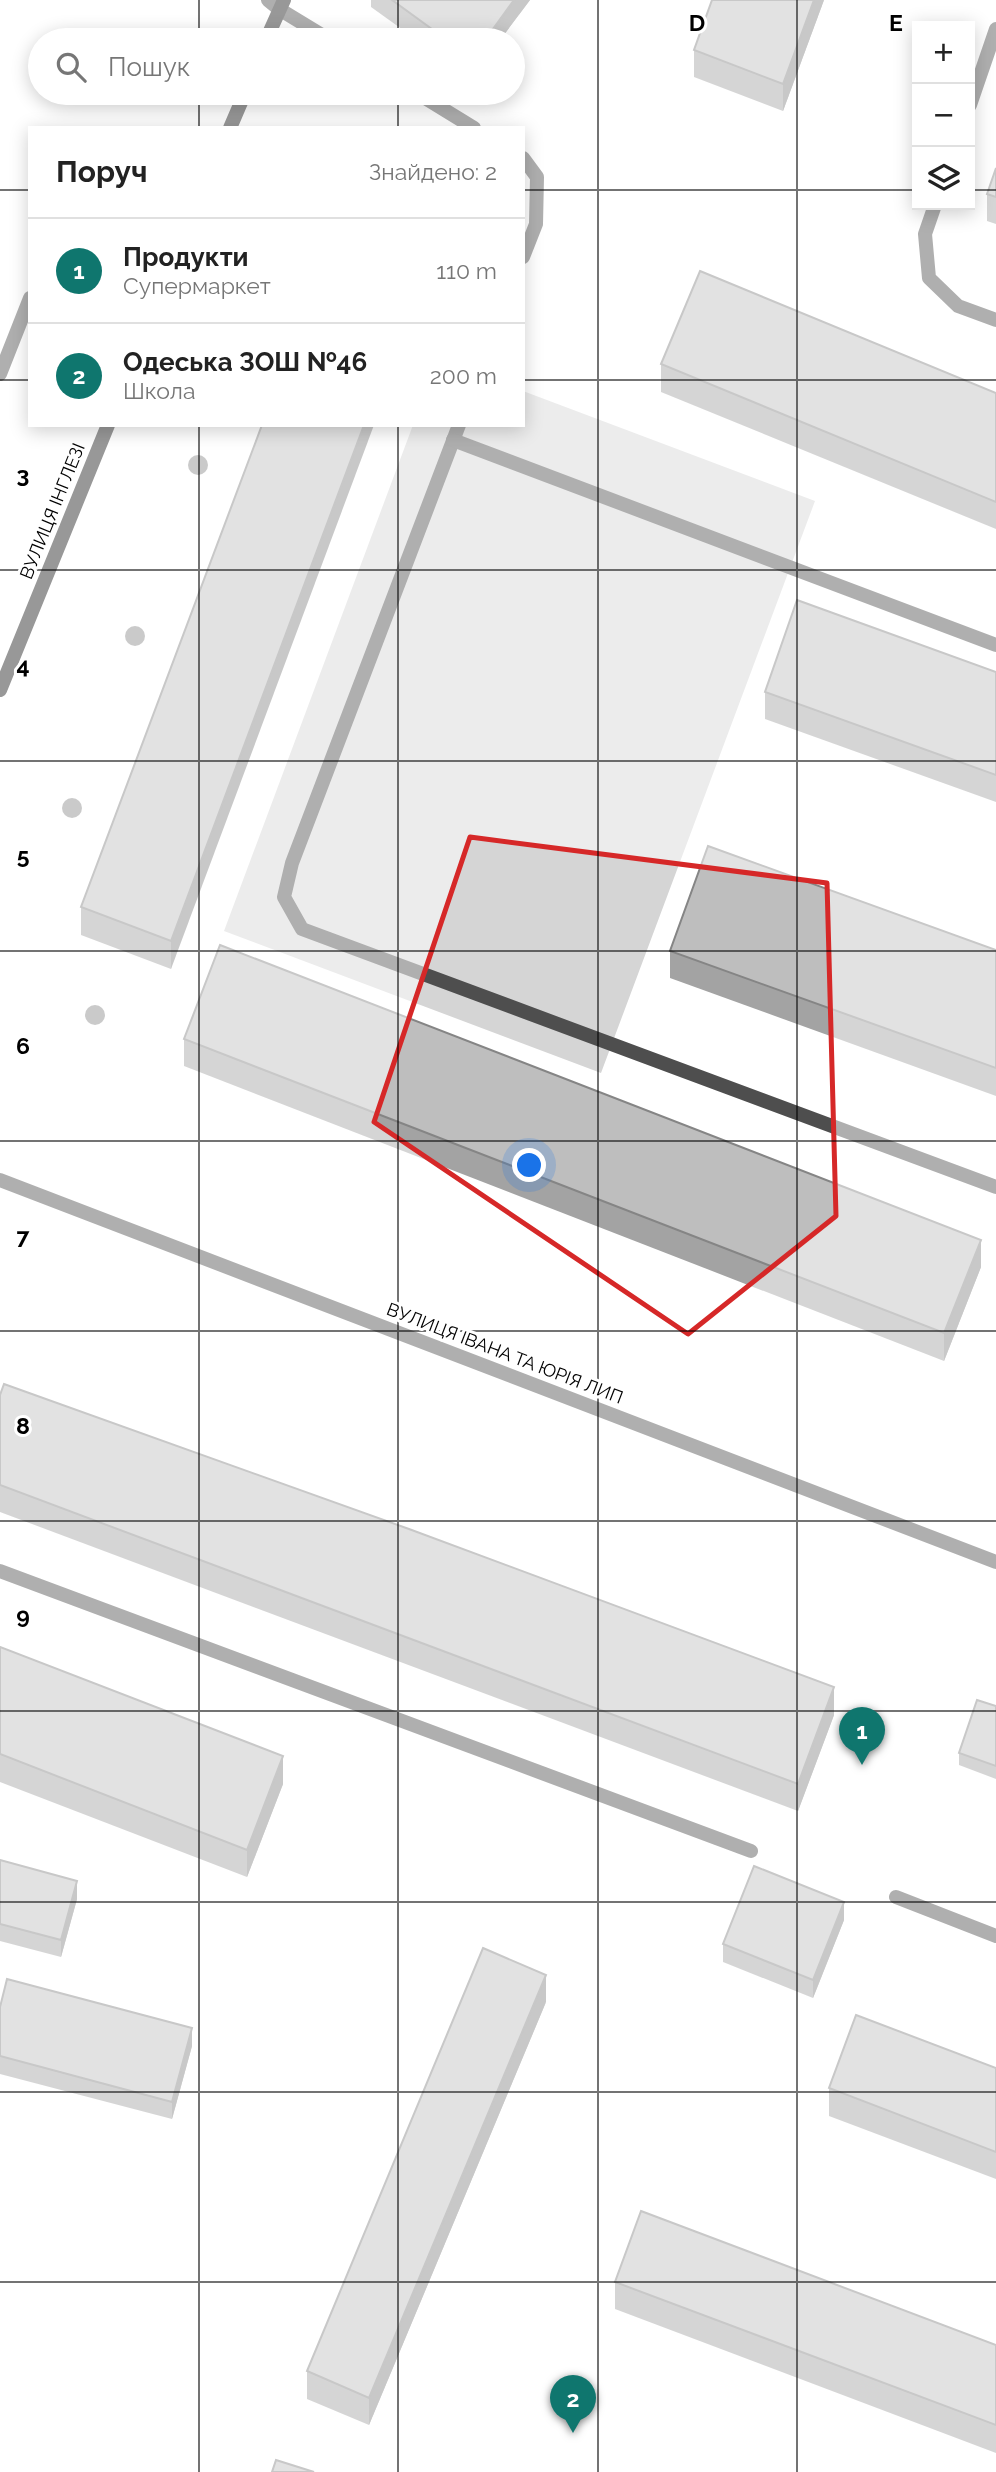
<!DOCTYPE html>
<html lang="uk">
<meta charset="utf-8">
<style>
body{margin:0;font-family:Raleway,sans-serif;background:#f6f6f6;color:#222}
.controls{position:absolute;right:21px;top:21px;display:grid;overflow:hidden;border-radius:0px;box-shadow:0 4px 18px #0003}
.controls button{width:63px;height:63px;display:grid;place-items:center;padding:0;border:0;border-bottom:2px solid #e0e0e0;background:#fff;color:#222;font:35px sans-serif}
.you{position:absolute;left:530px;top:1166px;width:24px;height:24px;margin:-18px;border:5px solid #fff;border-radius:50%;background:#1a73e8;box-shadow:0 0 0 10px #1a73e833}
.badge{display:grid;place-items:center;width:46px;height:46px;border-radius:50%;background:#0f766e;color:#fff;font-size:23px;font-weight:700}
.pin{position:absolute;translate:-50% -58px;filter:drop-shadow(0 2px 4px #0008)}
.pin::after{content:'';position:absolute;top:37px;width:24px;height:21px;background:inherit;clip-path:polygon(0 0,100% 0,50% 100%)}
.list{margin:0;padding:0;list-style:none}
h2{display:flex;justify-content:space-between;align-items:center;height:91px;margin:0;padding:0 28px;font-size:30px}
h2 small{font-size:23px;font-weight:400;color:#767676}
.list li{display:grid;grid-template-columns:46px 1fr auto;gap:21px;align-items:center;box-sizing:border-box;height:105px;padding:0 28px;border-top:2px solid #e0e0e0}
.list b{display:block;font-size:26px;white-space:nowrap}
.list p{margin:0;font-size:23px;white-space:nowrap;color:#767676}
.list em{font-size:23px;font-style:normal;color:#767676}
.icon{flex:none;width:38px;height:38px;fill:none;stroke:currentColor;stroke-width:2;stroke-linecap:round;stroke-linejoin:round}
.map{position:relative;flex:none;width:996px;height:2472px;overflow:hidden}
.search{position:absolute;background:#fff;box-shadow:0 4px 18px #0003;left:28px;top:28px;width:497px;height:77px;display:flex;align-items:center;gap:18px;box-sizing:border-box;padding:0 24px;border-radius:38px;color:#767676;font-size:26px}
.panel{position:absolute;background:#fff;box-shadow:0 4px 18px #0003;left:28px;top:126px;width:497px;height:301px;border-radius:0px}
.map>svg:first-child{display:block}
.green{fill:#d5d5d5}
.lines{fill:none;stroke-linecap:round;stroke-linejoin:round}
.service{stroke:#4e4e4e;stroke-width:14}
.tertiary{stroke:#4e4e4e;stroke-width:14}
.secondary{stroke:#1b1b1b;stroke-width:14}
.tree{fill:#8b8b8b}
.wall{fill:#a3a3a3}
.shaded-wall{fill:#858585}
.building{fill:#bebebe;stroke:#858585;stroke-width:2}
.marked{fill:none;stroke:#d62828;stroke-width:5;stroke-linejoin:round}
.grid{fill:none;stroke:#000;stroke-width:2;stroke-opacity:0.55}
.labels{text-anchor:middle;dominant-baseline:central;stroke-width:6;stroke-linejoin:round;paint-order:stroke}
.street-label{font-size:18px;fill:#000;stroke:#fff}
.grid-label{font-size:23px;text-anchor:middle;font-weight:bold;fill:#000;stroke:#fff;stroke-width:6;stroke-linejoin:round;paint-order:stroke}
</style>
<div class="map">
<svg width="996" height="2472" viewBox="0 0 996 2472">
<rect width="100%" height="100%" fill="#fff"/>
<polygon class="green" points="523,391 815,501 601,1073 224,931 413,425 523,425"/>
<g class="lines">
<g class="service">
<polyline points="268,0 279,9 330,40"/>
<polyline points="417,93 474,128"/>
<polyline points="970,105 996,29"/>
<polyline points="523,158 537,177 536,224 523,257"/>
<polyline points="935,205 925,234 929,278 958,306 996,320"/>
<polyline points="0,374 30,298"/>
<polyline points="459,425 292,863 284,897 302,929 996,1187"/>
<polyline points="453,440 996,645"/>
<polyline points="0,1571 751,1851"/>
<polyline points="896,1897 996,1936"/>
</g>
<polyline class="tertiary" points="0,1180 996,1562"/>
<g class="secondary">
<polyline points="266,40 284,0"/>
<polyline points="230,128 245,93"/>
<polyline points="0,690 108,425"/>
</g>
</g>
<g class="tree">
<circle cx="198" cy="465" r="10"/>
<circle cx="135" cy="636" r="10"/>
<circle cx="72" cy="808" r="10"/>
<circle cx="95" cy="1015" r="10"/>
</g>
<g class="wall">
<polygon points="371,0 530,0 500,40 417,40 371,7"/>
<polygon points="824,0 783,111 694,77 694,50"/>
<polygon points="996,168 996,224 987,221 987,194"/>
<polygon points="661,364 996,393 996,529 661,392"/>
<polygon points="262,425 171,969 81,935 81,907"/>
<polygon points="996,672 996,802 765,719 765,692"/>
<polygon points="996,950 996,1096 670,978 670,951"/>
<polygon points="184,1039 981,1267 944,1361 184,1066"/>
<polygon points="0,1395 834,1715 798,1811 0,1512"/>
<polygon points="0,1647 283,1784 247,1877 0,1782"/>
<polygon points="996,1706 996,1779 959,1765 959,1753"/>
<polygon points="0,1860 77,1899 61,1957 0,1941"/>
<polygon points="844,1920 813,1998 723,1962 723,1944"/>
<polygon points="546,2002 369,2425 307,2399 307,2371"/>
<polygon points="0,2007 192,2046 172,2119 0,2074"/>
<polygon points="996,2068 996,2179 829,2116 829,2088"/>
<polygon points="615,2282 996,2345 996,2453 615,2309"/>
</g>
<g class="shaded-wall">
<polygon points="514,0 530,0 500,40 485,40"/>
<polygon points="814,0 824,0 783,111 783,84"/>
<polygon points="364,425 374,425 171,969 171,941"/>
<polygon points="981,1240 981,1267 944,1361 944,1333"/>
<polygon points="834,1687 834,1715 798,1811 798,1784"/>
<polygon points="283,1756 283,1784 247,1877 247,1850"/>
<polygon points="77,1881 77,1899 61,1957 61,1940"/>
<polygon points="844,1902 844,1920 813,1998 813,1980"/>
<polygon points="546,1975 546,2002 369,2425 369,2398"/>
<polygon points="192,2028 192,2046 172,2119 172,2102"/>
</g>
<g class="building">
<polygon points="392,0 514,0 485,40 447,40"/>
<polygon points="712,0 814,0 783,84 694,50"/>
<polygon points="996,168 996,197 987,194"/>
<polygon points="700,271 996,393 996,502 661,364"/>
<polygon points="262,425 364,425 171,941 81,907"/>
<polygon points="797,600 996,672 996,775 765,692"/>
<polygon points="708,846 996,950 996,1068 670,951"/>
<polygon points="220,945 981,1240 944,1333 184,1039"/>
<polygon points="4,1384 409,1529 834,1687 798,1784 0,1485 0,1395"/>
<polygon points="0,1647 283,1756 247,1850 0,1754"/>
<polygon points="977,1700 996,1706 996,1766 959,1753"/>
<polygon points="0,1860 77,1881 61,1940 0,1924"/>
<polygon points="754,1866 844,1902 813,1980 723,1944"/>
<polygon points="483,1948 546,1975 369,2398 307,2371"/>
<polygon points="7,1979 192,2028 172,2102 0,2056 0,2007"/>
<polygon points="856,2015 996,2068 996,2152 829,2088"/>
<polygon points="641,2211 996,2345 996,2425 615,2282"/>
<polygon points="276,2460 314,2472 272,2472"/>
</g>
<path d="M0 0H996V2472H0ZM470,837L827,883L836,1216L688,1334L374,1122Z" fill="#fff" fill-opacity=".55" fill-rule="evenodd"/>
<path class="marked" d="M470,837L827,883L836,1216L688,1334L374,1122Z"/>
<path class="grid" d="M199,0V40M398,0V40M598,0V2472M797,0V2472M199,93V128M398,93V128M0,190H30M523,190H917M970,190H996M0,380H30M523,380H996M199,425V2472M398,425V2472M0,570H996M0,761H996M0,951H996M0,1141H996M0,1331H996M0,1521H996M0,1711H996M0,1902H996M0,2092H996M0,2282H996"/>
<g class="labels">
<g class="street-label">
<text transform="translate(52 511) rotate(-68)">ВУЛИЦЯ ІНГЛЕЗІ</text>
<text transform="translate(505 1353) rotate(21)">ВУЛИЦЯ ІВАНА ТА ЮРІЯ ЛИП</text>
</g>
</g>
<g class="grid-label">
<text x="697" y="31">D</text>
<text x="896" y="31">E</text>
<text x="23" y="483">3</text>
<text x="23" y="674">4</text>
<text x="23" y="864">5</text>
<text x="23" y="1054">6</text>
<text x="23" y="1244">7</text>
<text x="23" y="1434">8</text>
<text x="23" y="1624">9</text>
</g>
</svg>
<div class="controls">
<button>+</button>
<button>−</button>
<button><svg class="icon" aria-label="layers" viewBox="0 0 24 24"><path d="M12 4l9 5-9 5-9-5zM3 14l9 5 9-5"/></svg></button>
</div>
<div class="you"></div>
<div class="pin badge" style="left:862px;top:1765px">1</div>
<div class="pin badge" style="left:573px;top:2433px">2</div>
<div class="search"><svg class="icon" aria-label="search" viewBox="0 0 24 24"><circle cx="10" cy="10" r="6"/><path d="M15 15l6 6"/></svg>Пошук</div>
<section class="panel">
<h2>Поруч<small>Знайдено: 2</small></h2>
<ul class="list">
<li><span class="badge">1</span><div><b>Продукти</b><p>Супермаркет</p></div><em>110 m</em></li>
<li><span class="badge">2</span><div><b>Одеська ЗОШ №46</b><p>Школа</p></div><em>200 m</em></li>
</ul>
</section>
</div>
